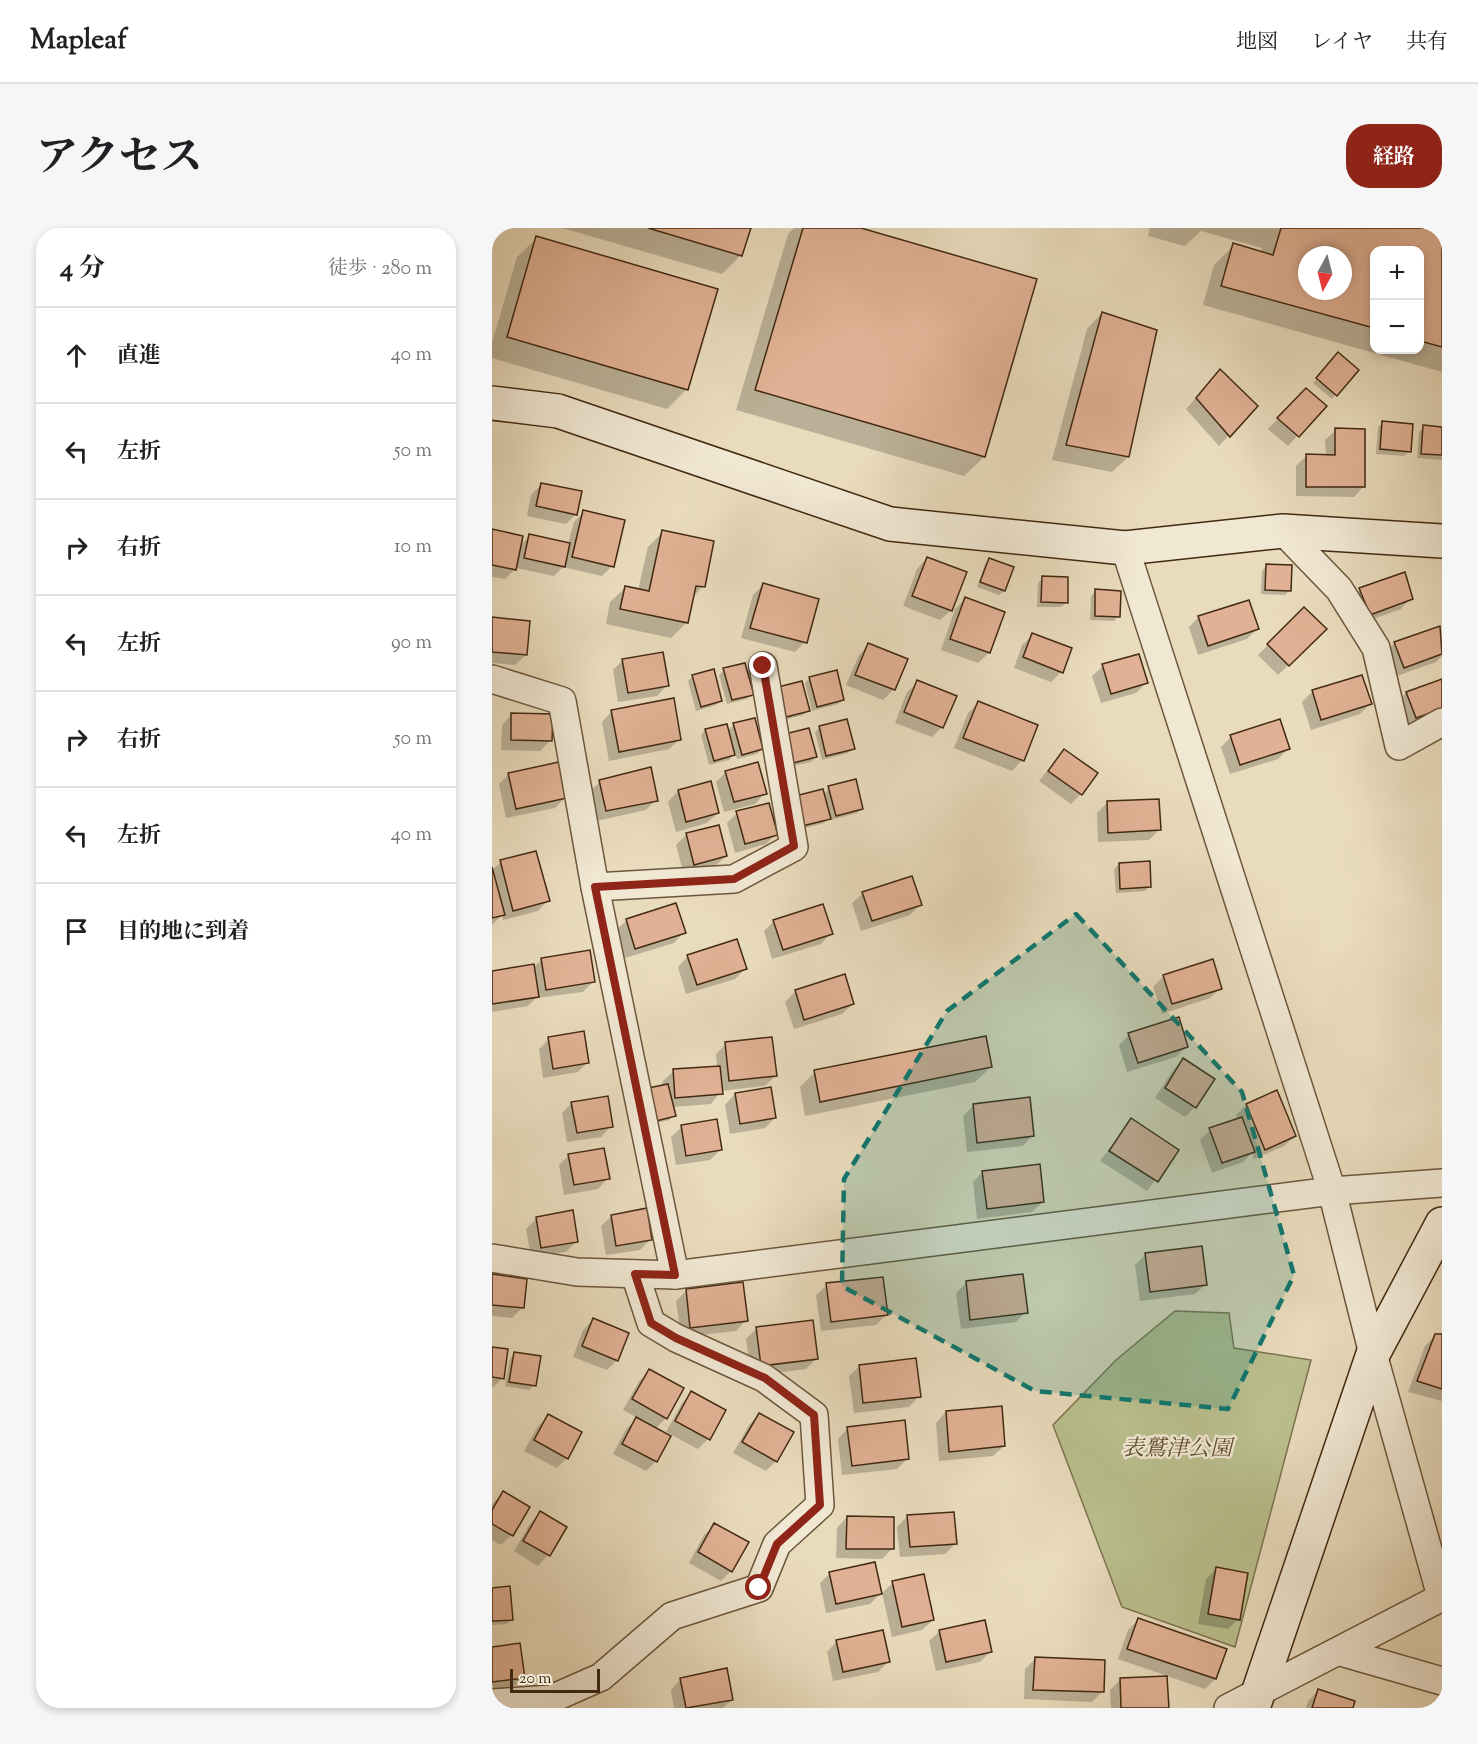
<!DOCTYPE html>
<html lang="ja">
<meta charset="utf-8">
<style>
body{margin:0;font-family:"Sorts Mill Goudy","Noto Serif JP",serif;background:#f6f6f6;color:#202124}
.controls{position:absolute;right:18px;top:18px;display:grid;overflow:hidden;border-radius:12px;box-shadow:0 3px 9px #0003}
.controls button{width:54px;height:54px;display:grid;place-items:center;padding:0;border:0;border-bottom:2px solid #e0e0e0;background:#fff;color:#202124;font:30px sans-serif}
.compass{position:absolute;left:806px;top:18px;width:54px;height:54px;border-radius:50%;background:#fff;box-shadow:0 3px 9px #0003;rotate:187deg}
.scale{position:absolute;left:18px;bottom:15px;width:90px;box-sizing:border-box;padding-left:6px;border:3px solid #422911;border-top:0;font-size:16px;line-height:21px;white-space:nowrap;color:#422911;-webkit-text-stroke:4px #f1e8d4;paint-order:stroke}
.stop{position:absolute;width:18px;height:18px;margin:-14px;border:4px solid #8f2418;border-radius:50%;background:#fff}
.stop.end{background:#8f2418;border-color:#fff;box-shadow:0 2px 6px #0008}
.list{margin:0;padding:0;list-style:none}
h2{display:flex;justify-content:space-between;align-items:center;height:78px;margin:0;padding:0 24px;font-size:26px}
h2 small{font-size:20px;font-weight:400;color:#757577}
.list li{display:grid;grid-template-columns:39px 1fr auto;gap:18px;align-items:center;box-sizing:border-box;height:96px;padding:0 24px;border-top:2px solid #e0e0e0}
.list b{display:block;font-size:22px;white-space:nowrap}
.list em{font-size:20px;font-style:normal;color:#757577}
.icon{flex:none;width:33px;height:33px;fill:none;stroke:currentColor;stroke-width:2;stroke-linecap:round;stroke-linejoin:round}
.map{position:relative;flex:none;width:950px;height:1480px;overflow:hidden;border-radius:24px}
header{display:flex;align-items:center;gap:36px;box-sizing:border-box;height:84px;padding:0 30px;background:#fff;border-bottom:2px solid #e0e0e0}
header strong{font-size:28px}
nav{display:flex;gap:33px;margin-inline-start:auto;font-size:21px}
.intro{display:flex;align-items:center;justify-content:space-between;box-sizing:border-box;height:144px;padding:0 36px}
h1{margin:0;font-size:42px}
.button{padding:15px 27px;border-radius:24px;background:#8f2418;color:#fff;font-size:21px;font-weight:700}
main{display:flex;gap:36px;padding:0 36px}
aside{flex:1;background:#fff;border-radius:24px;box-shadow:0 3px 9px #0003}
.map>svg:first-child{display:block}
.green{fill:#babf8e;stroke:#7e7450;stroke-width:1.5}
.shadow{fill:#0003;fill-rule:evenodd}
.building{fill:#e1b195;stroke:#422911;stroke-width:1.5;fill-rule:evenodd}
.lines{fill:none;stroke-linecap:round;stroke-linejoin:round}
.street-casing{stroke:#6c563c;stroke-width:30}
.secondary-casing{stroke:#422911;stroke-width:36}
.street{stroke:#f1e8d4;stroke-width:27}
.secondary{stroke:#f1e8d4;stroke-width:33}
.route{stroke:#8f2418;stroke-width:8}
.marked{fill:#0f766e;fill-opacity:0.2;stroke:#0f766e;stroke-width:4.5;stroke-dasharray:12 8;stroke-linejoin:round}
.labels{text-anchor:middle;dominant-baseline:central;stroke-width:5;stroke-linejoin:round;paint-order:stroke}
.park-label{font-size:22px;font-style:italic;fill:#604e30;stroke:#f1e8d4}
</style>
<header>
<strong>Mapleaf</strong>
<nav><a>地図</a><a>レイヤ</a><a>共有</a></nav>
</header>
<div class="intro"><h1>アクセス</h1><a class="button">経路</a></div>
<main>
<aside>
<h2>4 分<small>徒歩 · 280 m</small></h2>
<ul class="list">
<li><svg class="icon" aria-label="ahead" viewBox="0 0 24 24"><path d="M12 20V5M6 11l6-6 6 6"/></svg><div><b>直進</b></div><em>40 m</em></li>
<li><svg class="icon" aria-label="left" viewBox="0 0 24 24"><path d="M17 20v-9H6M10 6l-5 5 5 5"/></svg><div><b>左折</b></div><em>50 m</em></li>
<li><svg class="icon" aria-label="right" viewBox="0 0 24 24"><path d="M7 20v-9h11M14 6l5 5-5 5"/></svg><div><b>右折</b></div><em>10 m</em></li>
<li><svg class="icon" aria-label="left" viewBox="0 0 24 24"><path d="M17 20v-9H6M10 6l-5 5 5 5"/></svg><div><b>左折</b></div><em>90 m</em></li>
<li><svg class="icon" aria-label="right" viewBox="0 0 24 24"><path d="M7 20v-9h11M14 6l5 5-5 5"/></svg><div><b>右折</b></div><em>50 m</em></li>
<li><svg class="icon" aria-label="left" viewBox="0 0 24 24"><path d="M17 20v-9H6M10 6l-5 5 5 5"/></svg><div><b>左折</b></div><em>40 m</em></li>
<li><svg class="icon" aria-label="arrive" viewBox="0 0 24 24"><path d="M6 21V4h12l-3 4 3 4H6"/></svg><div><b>目的地に到着</b></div></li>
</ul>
</aside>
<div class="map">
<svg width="950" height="1480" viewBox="0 0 950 1480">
<rect width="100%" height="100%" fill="#e9dcbd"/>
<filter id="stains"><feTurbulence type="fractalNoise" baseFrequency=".00333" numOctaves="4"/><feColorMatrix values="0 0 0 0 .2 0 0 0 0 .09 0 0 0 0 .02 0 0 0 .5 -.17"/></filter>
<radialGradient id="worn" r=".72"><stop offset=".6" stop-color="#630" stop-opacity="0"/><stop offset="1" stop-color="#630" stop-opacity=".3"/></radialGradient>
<polygon class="green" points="683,1083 737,1085 742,1120 819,1132 743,1419 630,1379 561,1197 624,1132"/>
<g class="shadow">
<polygon points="70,0 257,0 249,27 230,46"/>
<polygon points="302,0 364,0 492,229 472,248 244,182 296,6"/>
<path d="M658,0H950V144L711,77L722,37L742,17L769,25L770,20L709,3L693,18L656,8ZM882,22H928V122H882ZM815,27H851V63H815Z"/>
<polygon points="45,10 195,161 175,181 0,130 0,115 25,29"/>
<polygon points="610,85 636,229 620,244 560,232 595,101"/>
<polygon points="841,131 844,166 840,171 821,155"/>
<polygon points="728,143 764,178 727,218 694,181"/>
<polygon points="804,172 832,178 796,218 776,201"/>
<polygon points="891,195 917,224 912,228 884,226 886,199"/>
<polygon points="932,199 950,200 950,232 925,230 927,204"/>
<polygon points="844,202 872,258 862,269 804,268 804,238 814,228 834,228 833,212"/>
<polygon points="50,256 84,286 74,296 35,288 39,267"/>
<polygon points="92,284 120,338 110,348 71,339 62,348 24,340 13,351 0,349 0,303 28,318 37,308 76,316 82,294"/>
<polygon points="171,304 211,358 200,370 194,395 179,410 114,396 118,374 134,359 146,362 156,319"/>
<polygon points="435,330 459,382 448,392 411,378 425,341"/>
<polygon points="498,332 520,340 512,363 507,367 485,359 493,336"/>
<polygon points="775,338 798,362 793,367 769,366 770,343"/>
<polygon points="551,350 574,375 569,379 545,379 546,355"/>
<polygon points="271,357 313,414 303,424 249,410 261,367"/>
<polygon points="868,362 919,370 909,381 867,396 858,372"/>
<polygon points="604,363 627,388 622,393 598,392 599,368"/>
<polygon points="473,371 511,384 497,425 486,435 449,422 463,381"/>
<polygon points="812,381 833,401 786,447 766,427"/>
<polygon points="707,389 765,401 755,411 706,427 697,399"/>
<polygon points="0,390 34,427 23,437 0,435"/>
<polygon points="947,400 950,428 944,434 902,449 893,425 903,415"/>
<polygon points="541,407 569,444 559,454 522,440 530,417"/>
<polygon points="377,417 414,432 401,462 391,472 354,457 367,427"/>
<polygon points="131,432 175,457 165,468 126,474 121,442"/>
<polygon points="611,438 654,455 644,465 609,475 600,448"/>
<polygon points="232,442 260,466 255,471 235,476 227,447"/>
<polygon points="201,448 229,473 224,477 204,483 196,453"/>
<polygon points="869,448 878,476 868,486 819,502 810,474 820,464"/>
<polygon points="318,450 351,471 346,476 320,483 313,455"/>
<polygon points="950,453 950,486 914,499 904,475 914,465"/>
<polygon points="426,454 450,499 440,509 403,495 415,464"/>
<polygon points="278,466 316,482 311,487 285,494"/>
<polygon points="486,475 530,532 520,543 462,520 476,485"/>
<polygon points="120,483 188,511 177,521 117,533 110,494"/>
<polygon points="20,486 59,512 48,523 9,522 10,497"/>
<polygon points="242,497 270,521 265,526 245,531 243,525 237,532 217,537 209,507 213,502 235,503"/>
<polygon points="328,499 361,520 356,525 330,532 323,504"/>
<polygon points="739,509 796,521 786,531 738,546 729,519"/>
<polygon points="285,513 323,529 319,534 292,540"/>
<polygon points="572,523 589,566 579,576 547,553"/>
<polygon points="234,544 273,565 263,576 232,584 224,554"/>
<polygon points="17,546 73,570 63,580 14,590 7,556"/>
<polygon points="108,554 164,572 154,582 104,593 97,564"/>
<polygon points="337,560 370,580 365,585 339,592 338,589 332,595 306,602"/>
<polygon points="186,563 226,585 215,595 184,604 176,574"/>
<polygon points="615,575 667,602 657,612 606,614 605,585"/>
<polygon points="245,585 284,606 274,616 243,625 235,595"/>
<polygon points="194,607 234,628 223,638 192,647 184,617"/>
<polygon points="9,634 56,672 46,683 11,692 10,687 0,697 0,642"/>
<polygon points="627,636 658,658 653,663 624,665 622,641"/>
<polygon points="371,665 428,677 418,687 369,703 360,675"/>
<polygon points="135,692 192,704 182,715 133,730 124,702"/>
<polygon points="282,693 339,705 329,716 280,731 272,703"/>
<polygon points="196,728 253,741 243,751 194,766 186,739"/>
<polygon points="50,731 101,754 91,764 44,770 36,778 0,784 0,745 41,740"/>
<polygon points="720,733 729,760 718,770 670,786 661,759 671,749"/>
<polygon points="352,748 361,776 350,786 302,801 293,774 303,764"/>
<polygon points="637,807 694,819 684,829 635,844 627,817"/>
<polygon points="57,811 96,834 86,844 51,850 47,821"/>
<polygon points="234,816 283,848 273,858 229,863 219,876 180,879 182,887 177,892 160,896 171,853 182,843 225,839 224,826"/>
<polygon points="691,832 703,879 693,889 663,870 681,842"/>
<polygon points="499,839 483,854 313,888 308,859 323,844"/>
<polygon points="243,866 283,890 273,900 238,906 233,877"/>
<polygon points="80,875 119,898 109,909 75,914 70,885"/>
<polygon points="754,877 803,908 792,918 762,931 760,925 751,934 720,945 708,912 718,902 746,892 744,887"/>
<polygon points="481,878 541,907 531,918 475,924 471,888"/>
<polygon points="639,892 685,922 655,963 608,933"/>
<polygon points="190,899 229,921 218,932 184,937 179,909"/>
<polygon points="77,927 116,950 106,961 72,967 67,937"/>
<polygon points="491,944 551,974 540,984 485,991 481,954"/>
<polygon points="120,988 159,1011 148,1022 114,1027 109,998"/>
<polygon points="45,990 84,1014 74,1024 39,1029 34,1001"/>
<polygon points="654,1026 714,1056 703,1066 648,1073 643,1037"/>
<polygon points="0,1048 30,1080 20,1090 0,1088"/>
<polygon points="475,1054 534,1084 524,1094 469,1101 464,1065"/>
<polygon points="335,1057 394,1087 384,1097 329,1103 324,1067"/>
<polygon points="194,1063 254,1092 244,1103 189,1109 184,1073"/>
<polygon points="101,1092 125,1132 115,1142 81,1129 91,1102"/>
<polygon points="264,1101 324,1131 314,1141 259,1148 254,1111"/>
<polygon points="944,1107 950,1107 950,1173 916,1164 933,1118"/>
<polygon points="0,1121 11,1150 0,1160"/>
<polygon points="23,1126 42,1157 37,1162 13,1158 18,1131"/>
<polygon points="368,1138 427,1168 417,1179 362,1185 357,1148"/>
<polygon points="158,1143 174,1190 163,1201 164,1233 154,1243 121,1226 134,1201 146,1190 131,1182 147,1153"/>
<polygon points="200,1165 216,1211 206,1221 174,1204 190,1175"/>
<polygon points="454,1184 512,1218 501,1228 447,1233 444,1195"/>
<polygon points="267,1187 284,1233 274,1243 241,1225 257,1197"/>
<polygon points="56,1188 75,1230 65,1240 32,1223 46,1198"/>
<polygon points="356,1200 416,1230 405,1241 350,1247 346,1211"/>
<polygon points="11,1265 19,1307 9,1317 0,1312 0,1276"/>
<polygon points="48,1285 73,1300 56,1327 46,1338 22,1323 38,1296"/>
<polygon points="416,1288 463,1316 453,1326 408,1329 405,1299"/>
<polygon points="355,1289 400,1321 390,1331 344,1330 345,1300"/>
<polygon points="223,1297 239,1343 229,1353 197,1335 212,1307"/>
<polygon points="724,1341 747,1391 736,1401 706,1396 714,1351"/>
<polygon points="338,1345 388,1366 378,1376 334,1385 328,1355"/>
<polygon points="401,1355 441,1392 430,1402 400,1409 390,1365"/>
<polygon points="0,1361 20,1391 15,1396 0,1397"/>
<polygon points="646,1392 723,1451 713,1461 626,1431 636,1402"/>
<polygon points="448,1403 499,1423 488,1434 444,1443 437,1413"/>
<polygon points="345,1413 396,1434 386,1444 341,1453 335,1424"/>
<polygon points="0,1420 32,1449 21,1459 0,1462"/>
<polygon points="543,1431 610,1464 600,1474 532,1471 533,1441"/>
<polygon points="189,1451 240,1472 231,1480 182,1480 179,1462"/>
<polygon points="628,1452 675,1480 619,1480 618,1462"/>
<polygon points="826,1463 861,1474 859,1480 814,1480 816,1473"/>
</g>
<g class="building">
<polygon points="156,0 259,0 250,28"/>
<polygon points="311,0 369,0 545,51 493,229 263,162"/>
<path d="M789,0H950V119L928,113V22H882V100L729,58L741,15L781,27ZM815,27H851V63H815Z"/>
<polygon points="44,8 226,61 196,162 15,109"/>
<polygon points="610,84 665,102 637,229 574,217"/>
<polygon points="846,124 867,142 845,168 824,150"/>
<polygon points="728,141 766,178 738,209 704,170"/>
<polygon points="814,160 835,178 807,209 785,190"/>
<polygon points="890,193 921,196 919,224 888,221"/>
<polygon points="931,197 950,199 950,227 929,226"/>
<polygon points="843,200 873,201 873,259 814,259 814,226 843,227"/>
<polygon points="49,255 90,263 85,287 44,278"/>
<polygon points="91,282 133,292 122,339 80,329"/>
<polygon points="0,301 31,308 24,342 0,337"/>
<polygon points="170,302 222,313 213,359 204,358 196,395 128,381 133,358 157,363"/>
<polygon points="37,306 78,315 73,339 32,330"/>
<polygon points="435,329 475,344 460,383 420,368"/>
<polygon points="497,330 522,339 513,363 488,354"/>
<polygon points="774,336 800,337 799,363 773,362"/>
<polygon points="913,344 921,371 878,387 867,360"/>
<polygon points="550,348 576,349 576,375 549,374"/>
<polygon points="271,355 327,371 315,415 258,400"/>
<polygon points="603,361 629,363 628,389 603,388"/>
<polygon points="473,369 513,384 498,425 458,411"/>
<polygon points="757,372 767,401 716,418 706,388"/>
<polygon points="812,379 835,401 797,438 775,416"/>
<polygon points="0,389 38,393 35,427 0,424"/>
<polygon points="948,398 950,426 912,440 902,414"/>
<polygon points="540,405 580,420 571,445 531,429"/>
<polygon points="376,415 416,431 403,462 363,447"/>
<polygon points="171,424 177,458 136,465 130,431"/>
<polygon points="647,426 656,455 619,466 610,436"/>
<polygon points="253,435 262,467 240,472 231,440"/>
<polygon points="222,441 230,473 209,479 200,447"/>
<polygon points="345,442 352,472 325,479 317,449"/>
<polygon points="870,447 880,476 829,492 820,462"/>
<polygon points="950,451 950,481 924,490 914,464"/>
<polygon points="425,452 465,468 451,500 412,484"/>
<polygon points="310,453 318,483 290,490 282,460"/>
<polygon points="182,470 189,512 127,524 119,482"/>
<polygon points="486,473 546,497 532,533 471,510"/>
<polygon points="19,485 61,486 60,513 19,512"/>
<polygon points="263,490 271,521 250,527 241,495"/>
<polygon points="355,491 363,521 334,528 327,498"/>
<polygon points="788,491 798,521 748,537 738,507"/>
<polygon points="235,496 243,527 222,533 213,501"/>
<polygon points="317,500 325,529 297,536 289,507"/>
<polygon points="572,521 606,545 590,567 556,543"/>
<polygon points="67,534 75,570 24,581 16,545"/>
<polygon points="266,534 275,566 242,574 233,543"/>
<polygon points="159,539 166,573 114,583 107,552"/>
<polygon points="364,551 371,581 344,588 336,558"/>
<polygon points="219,553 227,585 194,594 186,562"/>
<polygon points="331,561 339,591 310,598 303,568"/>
<polygon points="667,571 669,602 616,605 615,573"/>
<polygon points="277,575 286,607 253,616 244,583"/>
<polygon points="227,597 235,628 202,637 194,605"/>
<polygon points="44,623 58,673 21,683 8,632"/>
<polygon points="658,633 659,659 628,661 627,635"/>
<polygon points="0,639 13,687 0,690"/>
<polygon points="420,648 430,677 380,693 370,664"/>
<polygon points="184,675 194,705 143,721 134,691"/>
<polygon points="331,676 341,706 291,722 281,692"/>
<polygon points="245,711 255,741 205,757 195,727"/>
<polygon points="98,722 103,754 54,762 49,730"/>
<polygon points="721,731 730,761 680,776 671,747"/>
<polygon points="42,736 47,769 0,776 0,743"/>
<polygon points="353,746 362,776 312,792 303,762"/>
<polygon points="687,789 696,819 646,835 636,805"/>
<polygon points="92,803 97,835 61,841 56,809"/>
<polygon points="494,808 500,839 328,874 322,842"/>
<polygon points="280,809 285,848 237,853 233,814"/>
<polygon points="691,830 723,851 704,880 673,860"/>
<polygon points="228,838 231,866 183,870 181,841"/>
<polygon points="176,856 184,888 164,893 156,860"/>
<polygon points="279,859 284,890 248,896 243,865"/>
<polygon points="785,862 804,908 773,922 754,876"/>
<polygon points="116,868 121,899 85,905 79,874"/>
<polygon points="538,869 542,908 485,915 481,876"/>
<polygon points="750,889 763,924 730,935 717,900"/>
<polygon points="639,890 687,922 666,954 617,923"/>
<polygon points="225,891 230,922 194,928 189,897"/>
<polygon points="112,920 118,951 82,957 76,926"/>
<polygon points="548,936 552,974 495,981 490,943"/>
<polygon points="155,980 160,1012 124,1018 119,987"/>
<polygon points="81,982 86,1014 49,1020 44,989"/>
<polygon points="710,1018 715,1057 658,1064 653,1025"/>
<polygon points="0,1046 35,1051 32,1080 0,1077"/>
<polygon points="531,1046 536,1085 478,1092 474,1053"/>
<polygon points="391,1049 396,1087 339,1094 334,1055"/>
<polygon points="251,1054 256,1093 198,1100 194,1061"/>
<polygon points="101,1090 137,1105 126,1133 90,1118"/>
<polygon points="321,1092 326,1131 269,1138 264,1099"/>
<polygon points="943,1106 950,1106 950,1161 925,1153"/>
<polygon points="0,1119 16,1121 12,1151 0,1149"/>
<polygon points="22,1124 49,1128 44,1158 17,1154"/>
<polygon points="424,1130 429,1169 371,1175 367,1137"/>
<polygon points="157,1141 192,1160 175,1191 140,1171"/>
<polygon points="199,1163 234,1182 218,1212 183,1193"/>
<polygon points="510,1178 513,1218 457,1224 454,1183"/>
<polygon points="267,1185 302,1204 285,1234 250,1214"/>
<polygon points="56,1186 90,1204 76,1231 42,1212"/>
<polygon points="144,1189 179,1208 165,1234 130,1216"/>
<polygon points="413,1192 417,1231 360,1238 355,1199"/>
<polygon points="11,1263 38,1279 21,1308 0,1296 0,1282"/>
<polygon points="48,1283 75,1299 58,1328 31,1313"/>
<polygon points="462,1284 465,1316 418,1319 415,1287"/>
<polygon points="355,1288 402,1289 402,1321 354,1321"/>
<polygon points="222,1295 257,1314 240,1344 206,1324"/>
<polygon points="383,1334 390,1366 344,1376 337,1344"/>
<polygon points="724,1339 756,1345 748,1392 716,1386"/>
<polygon points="432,1346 442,1392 410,1399 400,1353"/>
<polygon points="18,1358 21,1392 0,1393 0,1360"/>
<polygon points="646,1390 735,1421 724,1451 635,1421"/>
<polygon points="493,1392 500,1424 454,1434 447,1402"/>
<polygon points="391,1402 398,1434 351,1444 344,1412"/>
<polygon points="28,1415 33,1450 0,1454 0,1419"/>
<polygon points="543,1429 613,1432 612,1464 541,1462"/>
<polygon points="235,1440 241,1472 194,1480 188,1450"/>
<polygon points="675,1448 677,1480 629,1480 628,1450"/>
<polygon points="826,1461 863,1473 861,1480 820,1480"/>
</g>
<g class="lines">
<g class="street-casing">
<g id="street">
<polyline points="791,303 847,361 884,420 907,518 950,494"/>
<polyline points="633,320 840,963 881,1126 949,1368"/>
<polyline points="0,451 70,473 103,659 183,1047"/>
<polyline points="103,659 242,651 302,619 271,438"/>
<polyline points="0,1030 85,1044 183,1047 840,963 950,955"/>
<polyline points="849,1424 950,1453"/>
<polyline points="0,1475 59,1471 109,1449 180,1388 267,1360 285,1316 328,1277 322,1187 272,1150 184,1110 159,1095 143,1046"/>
<polyline points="736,1480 950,1369"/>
</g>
</g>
<g class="secondary-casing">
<g id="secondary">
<polyline points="0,175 66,183 398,296 633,320 791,303 950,313"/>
<polyline points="761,1480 881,1126 950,996"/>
</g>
</g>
<use href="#street" class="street"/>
<use href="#secondary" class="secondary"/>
</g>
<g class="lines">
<polyline class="route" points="267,1360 285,1316 328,1277 322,1187 273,1150 184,1110 159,1095 143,1046 183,1047 103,659 242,651 302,618 271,438"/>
</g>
<path class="marked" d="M584,686L750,864L802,1047L736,1181L543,1163L350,1058L352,951L455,783Z"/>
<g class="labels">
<g class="park-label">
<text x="685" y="1222">表鷲津公園</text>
</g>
</g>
<rect width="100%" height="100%" filter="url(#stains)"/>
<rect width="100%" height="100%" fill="url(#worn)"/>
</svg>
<div class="controls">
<button>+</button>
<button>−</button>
</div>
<svg class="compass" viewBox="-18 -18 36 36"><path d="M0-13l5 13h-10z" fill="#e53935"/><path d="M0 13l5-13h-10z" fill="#757577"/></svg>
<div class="scale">20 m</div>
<div class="stop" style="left:267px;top:1360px"></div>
<div class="stop end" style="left:271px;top:438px"></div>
</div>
</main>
